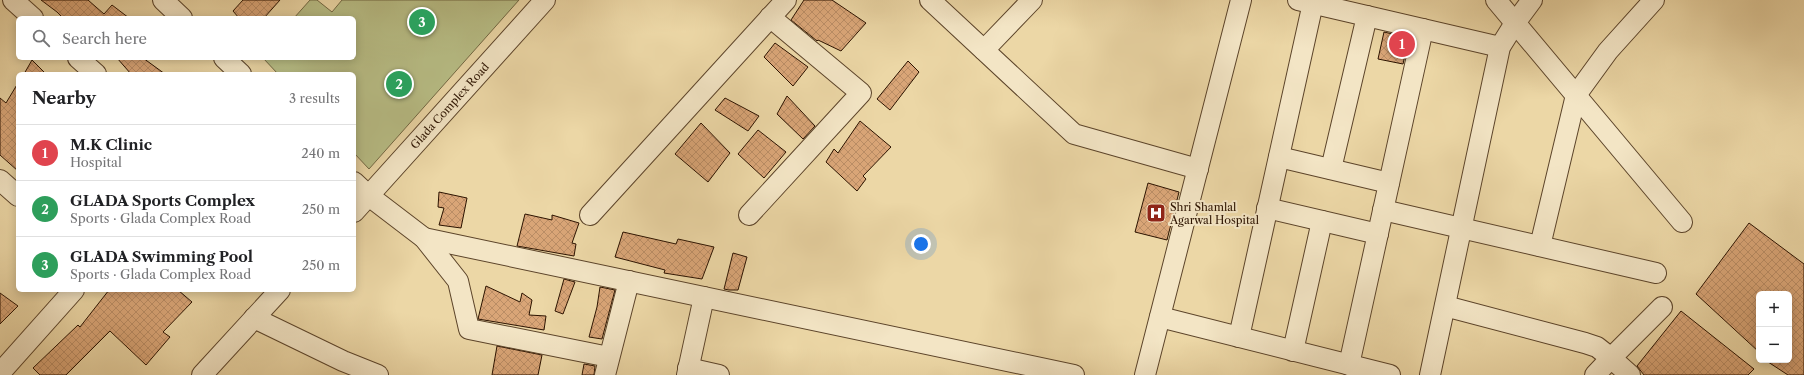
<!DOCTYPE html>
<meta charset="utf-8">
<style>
body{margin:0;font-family:"Libre Caslon Text",serif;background:#f6f6f6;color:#202124}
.controls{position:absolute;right:12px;bottom:12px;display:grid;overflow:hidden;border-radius:6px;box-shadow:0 2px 10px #0003}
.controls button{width:36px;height:36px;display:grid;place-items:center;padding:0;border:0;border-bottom:1px solid #e0e0e0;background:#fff;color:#202124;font:20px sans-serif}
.you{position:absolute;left:921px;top:244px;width:14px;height:14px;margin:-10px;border:3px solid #fff;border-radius:50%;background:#1a73e8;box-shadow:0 0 0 6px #1a73e833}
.badge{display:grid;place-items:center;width:26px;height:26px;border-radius:50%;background:#8f2418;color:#fff;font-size:13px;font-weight:700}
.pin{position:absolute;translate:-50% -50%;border:2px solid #fff;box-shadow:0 1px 4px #0006}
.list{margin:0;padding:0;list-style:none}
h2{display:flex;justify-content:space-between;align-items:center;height:52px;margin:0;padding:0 16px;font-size:17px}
h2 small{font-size:13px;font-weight:400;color:#757577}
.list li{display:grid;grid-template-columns:26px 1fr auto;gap:12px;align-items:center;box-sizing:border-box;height:56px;padding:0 16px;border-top:1px solid #e0e0e0}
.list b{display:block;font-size:15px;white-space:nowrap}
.list p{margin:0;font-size:13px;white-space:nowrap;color:#757577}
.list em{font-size:13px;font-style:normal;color:#757577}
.icon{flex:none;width:22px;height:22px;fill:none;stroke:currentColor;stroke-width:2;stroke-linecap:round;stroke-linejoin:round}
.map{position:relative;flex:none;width:1804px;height:375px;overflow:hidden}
.search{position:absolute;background:#fff;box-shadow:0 2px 10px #0003;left:16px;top:16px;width:340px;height:44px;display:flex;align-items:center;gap:10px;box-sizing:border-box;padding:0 14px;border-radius:6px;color:#757577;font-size:15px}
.panel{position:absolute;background:#fff;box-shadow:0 2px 10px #0003;left:16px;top:72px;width:340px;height:220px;border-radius:6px}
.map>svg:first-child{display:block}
.pitch{fill:#b8be86;stroke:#726843}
.building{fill:url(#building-cross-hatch);stroke:#2c1300}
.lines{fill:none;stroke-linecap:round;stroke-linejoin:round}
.minor-casing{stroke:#5c442a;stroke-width:22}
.minor{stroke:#f3e5c5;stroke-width:20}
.labels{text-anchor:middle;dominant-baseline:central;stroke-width:4;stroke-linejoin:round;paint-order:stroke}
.street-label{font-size:11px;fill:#2c1300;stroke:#f3e5c5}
.poi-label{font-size:11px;fill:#2c1300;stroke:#f3e5c5;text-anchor:start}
</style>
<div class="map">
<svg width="1804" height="375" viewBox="0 0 1804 375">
<defs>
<pattern id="building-cross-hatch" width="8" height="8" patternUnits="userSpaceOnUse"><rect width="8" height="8" fill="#d9a577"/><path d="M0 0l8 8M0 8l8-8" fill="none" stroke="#ba8d65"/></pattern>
</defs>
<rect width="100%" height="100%" fill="#ecd7a6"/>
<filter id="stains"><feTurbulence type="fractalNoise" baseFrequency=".005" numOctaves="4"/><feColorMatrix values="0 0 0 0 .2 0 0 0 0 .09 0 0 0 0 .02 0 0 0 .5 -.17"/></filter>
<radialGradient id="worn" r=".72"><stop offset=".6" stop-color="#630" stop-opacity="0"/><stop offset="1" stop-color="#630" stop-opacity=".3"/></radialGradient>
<polygon class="pitch" points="310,0 317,0 332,12 342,0 519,0 369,169 354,153 354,74 278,74 263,58 354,58 354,18 294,18"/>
<g class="building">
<polygon points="41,0 88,0 104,14 112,5 129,18 63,18 57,12"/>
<polygon points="243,0 280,0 264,18 239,18 233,11"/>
<polygon points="804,0 832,0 866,23 841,51 818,40 817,41 791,20"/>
<polygon points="1384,32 1409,38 1403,64 1378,59"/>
<polygon points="775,43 808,67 793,86 764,57"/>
<polygon points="117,58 143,58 165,74 131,74"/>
<polygon points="32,60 46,74 24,74"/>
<polygon points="908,61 919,72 890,110 877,99"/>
<polygon points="18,83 18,171 0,155 0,98 6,103"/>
<polygon points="787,96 815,126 803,139 777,114"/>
<polygon points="725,98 759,116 748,131 715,110"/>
<polygon points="860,121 891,147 863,176 866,179 857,191 826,162 834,149 838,153"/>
<polygon points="701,123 730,153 708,182 675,154"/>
<polygon points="758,130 786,152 764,178 738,154"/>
<polygon points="1148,183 1179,192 1167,240 1135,232"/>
<polygon points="439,192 467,198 461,228 439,225 444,208 438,207"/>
<polygon points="525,214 552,220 552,215 579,223 572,243 576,244 574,256 517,246"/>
<polygon points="1749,223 1804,264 1804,375 1788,375 1765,360 1789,360 1789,294 1759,294 1759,352 1696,294"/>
<polygon points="623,232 676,244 678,239 714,247 702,279 664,273 665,270 615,257"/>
<polygon points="733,253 747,257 738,290 729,290 724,289"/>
<polygon points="564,279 575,282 563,314 555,311"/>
<polygon points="486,286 520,302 522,293 532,300 529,315 546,316 544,330 478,319"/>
<polygon points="600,287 615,290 602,339 589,337 597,307"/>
<polygon points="109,290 178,290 192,302 163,332 170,337 146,365 110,331 66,375 40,375 33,368 78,325 80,327"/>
<polygon points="0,293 18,306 0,324"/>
<polygon points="1681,311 1754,369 1748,375 1644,375 1637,366"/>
<polygon points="497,346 542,355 538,375 492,375"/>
<polygon points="584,364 595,366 594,375 582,375"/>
</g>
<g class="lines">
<g class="minor-casing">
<g id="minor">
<polyline points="13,0 33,18"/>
<polyline points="163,0 182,18"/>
<polyline points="930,0 1074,134 1198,169"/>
<polyline points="1298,0 1500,47"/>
<polyline points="1496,0 1682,222"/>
<polyline points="984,50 1032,0"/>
<polyline points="78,58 96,74"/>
<polyline points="224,58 241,74"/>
<polyline points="1279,157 1389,183"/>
<polyline points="1331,169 1367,16"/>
<polyline points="0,180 18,196"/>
<polyline points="354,182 369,196 424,238 458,281 469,329 609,357"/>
<polyline points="1267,208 1378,234"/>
<polyline points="1383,210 1656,273"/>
<path id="s1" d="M354,212L545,0"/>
<polyline points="590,215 786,0"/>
<polyline points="749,215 861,93 770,17"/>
<polyline points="424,238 1074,375"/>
<polyline points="1540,246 1576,95 1608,51 1654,0"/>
<polyline points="1445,306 1585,343 1597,347 1611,358 1662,307"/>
<polyline points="1160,317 1390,375"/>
<polyline points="254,318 343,361 378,375"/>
<polyline points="1239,337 1313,3"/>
<polyline points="1293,351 1322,221"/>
<polyline points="1349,365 1423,29"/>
<polyline points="688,368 719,375"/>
<polyline points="0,373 74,290"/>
<polyline points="202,375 280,290"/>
<polyline points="605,375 629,281"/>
<polyline points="687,375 704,297"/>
<polyline points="1145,375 1241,0"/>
<polyline points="1430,375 1500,47 1515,23 1532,0"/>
<polyline points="1595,375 1611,358 1630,375"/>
</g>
</g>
<use href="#minor" class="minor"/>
</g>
<defs>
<g id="hospital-square" transform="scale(1)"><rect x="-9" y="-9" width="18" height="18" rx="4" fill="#8f2418" stroke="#f3e5c5"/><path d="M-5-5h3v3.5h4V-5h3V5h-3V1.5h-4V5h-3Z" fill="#fff"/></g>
</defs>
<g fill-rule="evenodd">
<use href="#hospital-square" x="1156" y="213"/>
</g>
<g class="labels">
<g class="street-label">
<text stroke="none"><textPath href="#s1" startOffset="143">Glada Complex Road</textPath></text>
</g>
<g class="poi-label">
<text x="1170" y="207">Shri Shamlal<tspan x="1170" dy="13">Agarwal Hospital</tspan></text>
</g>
</g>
<rect width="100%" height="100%" filter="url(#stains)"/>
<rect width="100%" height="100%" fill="url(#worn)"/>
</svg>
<div class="controls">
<button>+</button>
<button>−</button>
</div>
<div class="you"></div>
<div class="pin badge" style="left:1402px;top:44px;background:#e0444e">1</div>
<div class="pin badge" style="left:399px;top:84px;background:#2e9e5b">2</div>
<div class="pin badge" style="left:422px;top:22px;background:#2e9e5b">3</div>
<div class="search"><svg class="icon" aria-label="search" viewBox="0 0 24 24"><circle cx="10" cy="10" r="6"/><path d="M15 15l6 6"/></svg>Search here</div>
<section class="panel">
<h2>Nearby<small>3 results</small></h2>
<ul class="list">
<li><span class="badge" style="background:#e0444e">1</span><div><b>M.K Clinic</b><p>Hospital</p></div><em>240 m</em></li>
<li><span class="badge" style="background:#2e9e5b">2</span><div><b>GLADA Sports Complex</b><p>Sports · Glada Complex Road</p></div><em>250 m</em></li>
<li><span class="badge" style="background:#2e9e5b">3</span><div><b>GLADA Swimming Pool</b><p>Sports · Glada Complex Road</p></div><em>250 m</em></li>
</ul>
</section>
</div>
